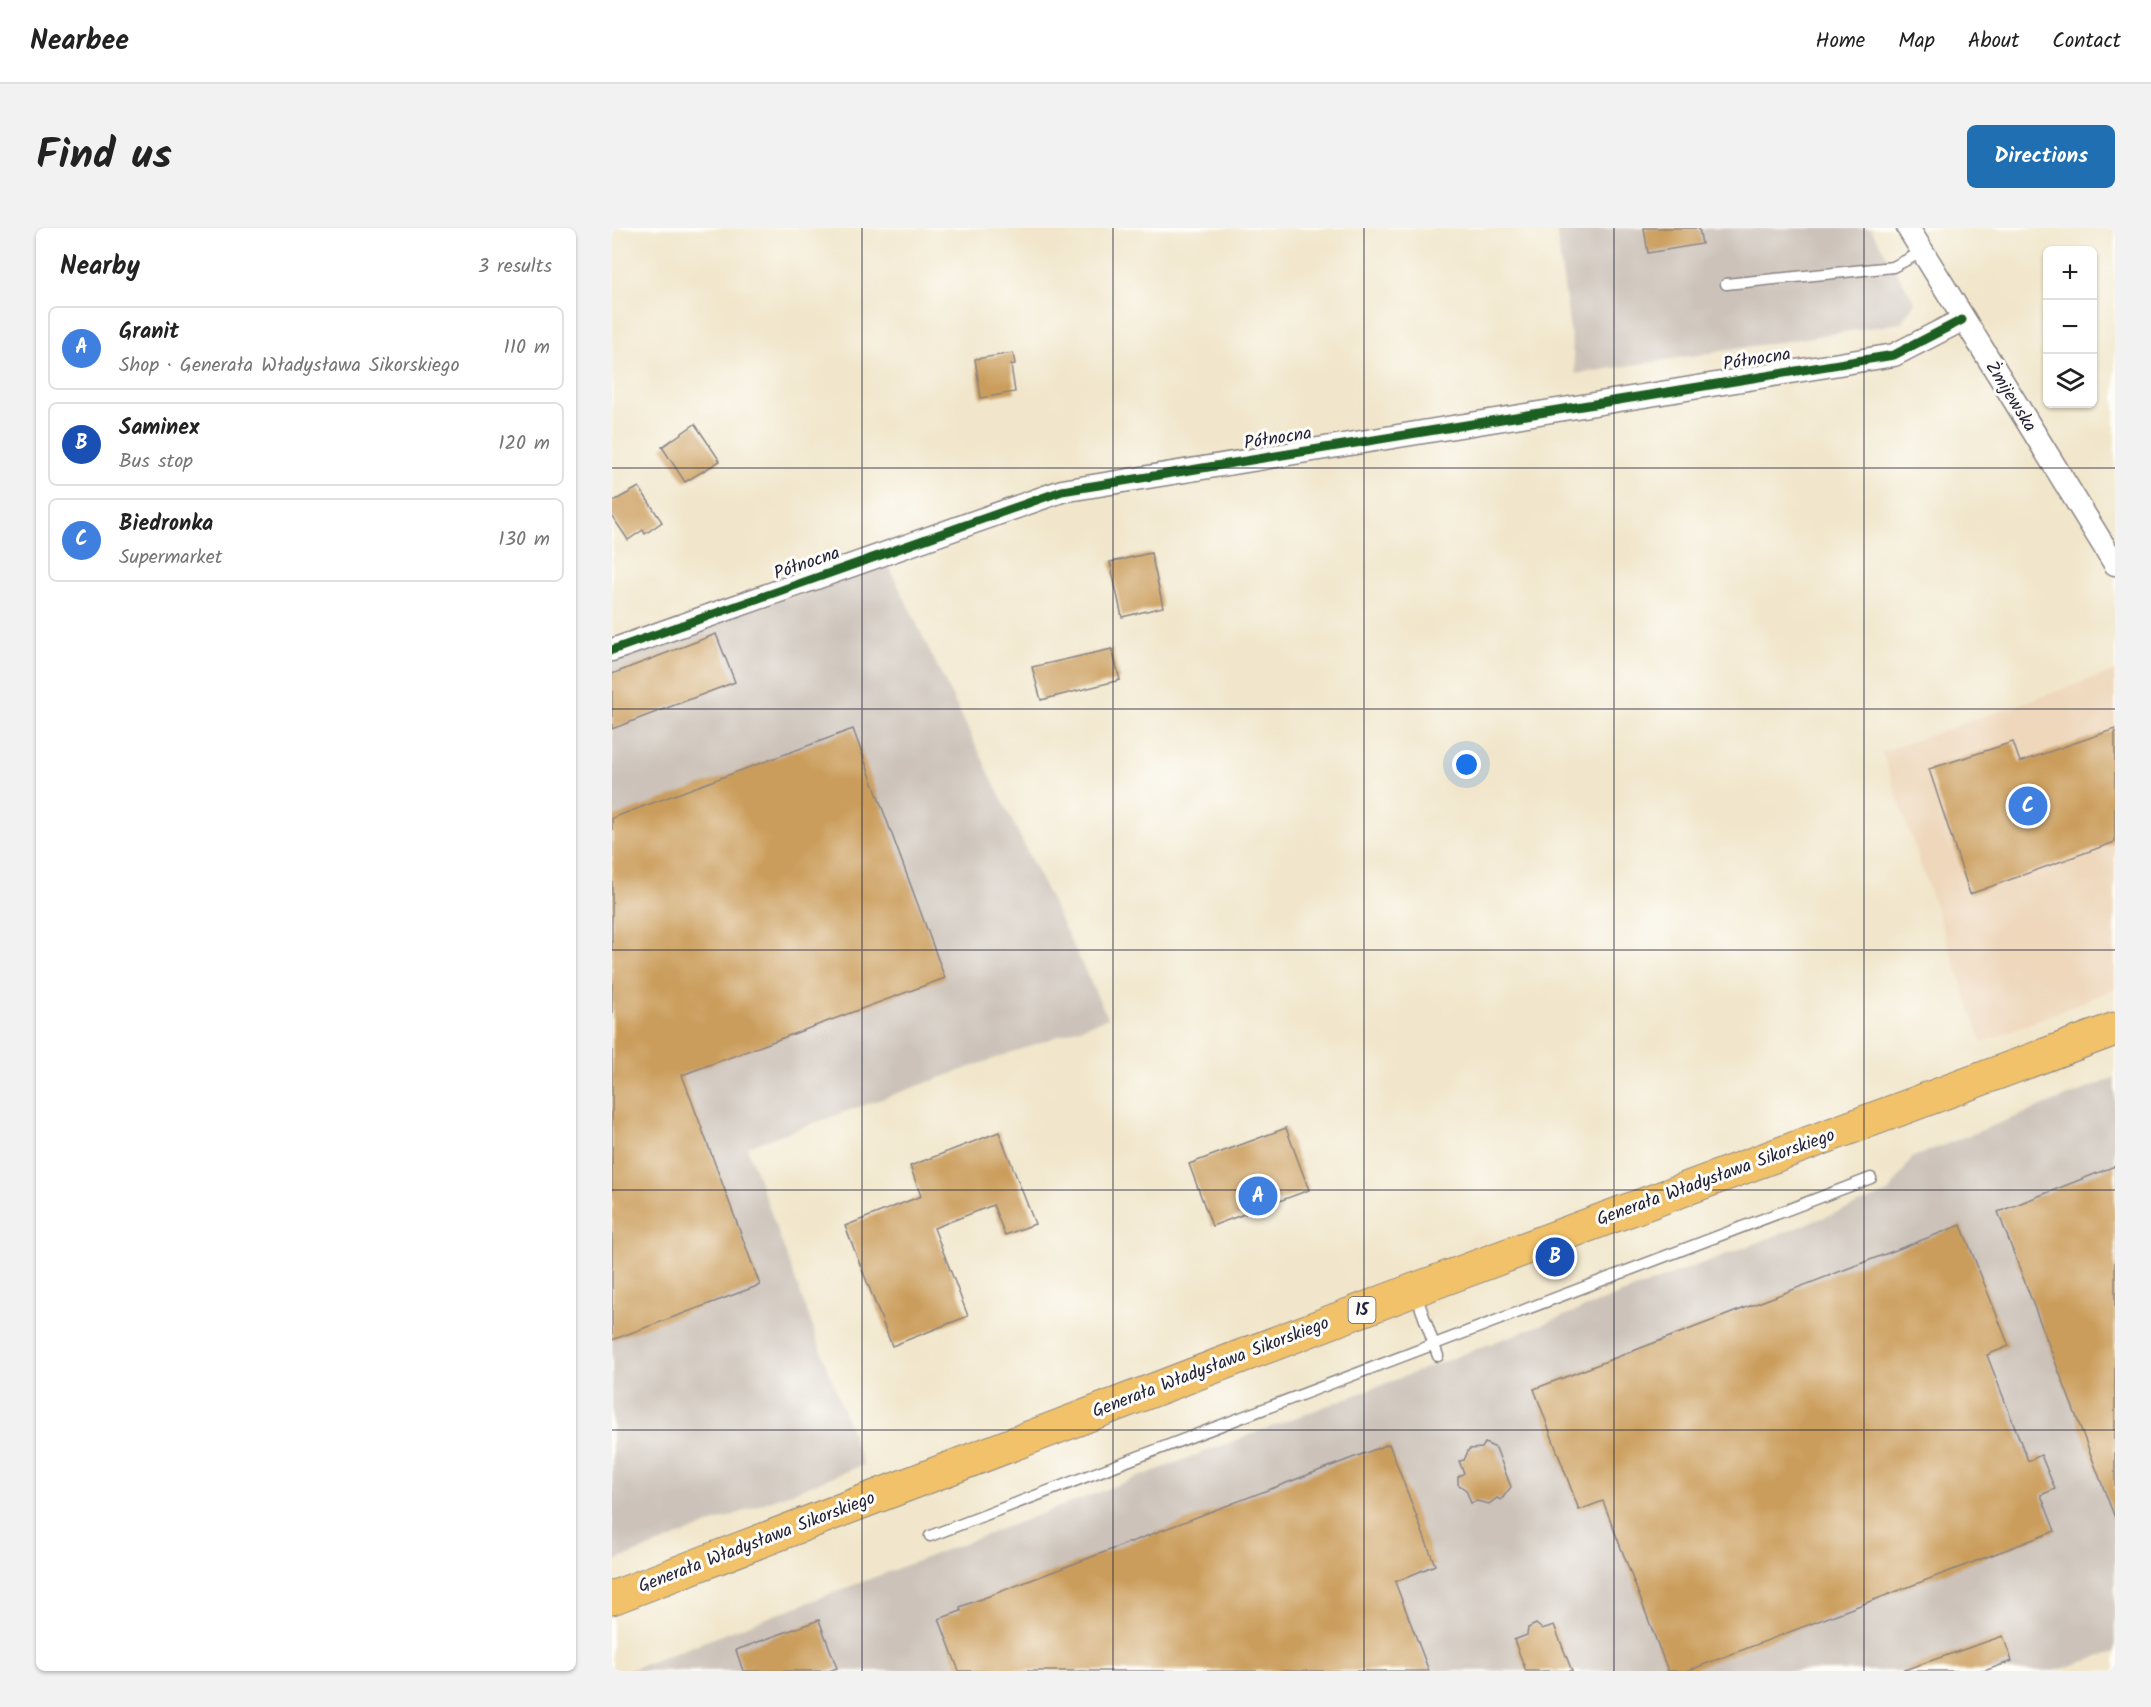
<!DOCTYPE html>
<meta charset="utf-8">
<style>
body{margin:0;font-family:Kalam,sans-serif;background:#f2f2f2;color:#222}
.controls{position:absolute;right:18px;top:18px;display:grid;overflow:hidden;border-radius:9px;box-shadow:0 2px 4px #0004}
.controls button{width:54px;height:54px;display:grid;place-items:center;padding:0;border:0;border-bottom:2px solid #e0e0e0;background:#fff;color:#222;font:30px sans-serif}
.you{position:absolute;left:855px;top:537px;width:21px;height:21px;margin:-15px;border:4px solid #fff;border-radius:50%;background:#1a73e8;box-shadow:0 0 0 9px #1a73e833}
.badge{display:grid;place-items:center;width:39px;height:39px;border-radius:50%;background:#1f6fb2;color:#fff;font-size:20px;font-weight:700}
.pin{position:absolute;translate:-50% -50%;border:3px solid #fff;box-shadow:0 2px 6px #0006}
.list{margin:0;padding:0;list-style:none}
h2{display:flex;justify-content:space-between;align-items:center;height:78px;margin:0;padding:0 24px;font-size:26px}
h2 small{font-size:20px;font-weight:400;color:#767676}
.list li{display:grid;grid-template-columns:39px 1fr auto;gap:18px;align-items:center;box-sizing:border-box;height:84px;margin:0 12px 12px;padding:0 12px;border:2px solid #e0e0e0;border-radius:9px}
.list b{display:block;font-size:22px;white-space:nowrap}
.list p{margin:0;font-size:20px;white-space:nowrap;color:#767676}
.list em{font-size:20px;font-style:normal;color:#767676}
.icon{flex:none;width:33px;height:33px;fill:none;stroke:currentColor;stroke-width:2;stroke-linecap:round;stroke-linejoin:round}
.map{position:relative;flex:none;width:1503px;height:1443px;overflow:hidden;border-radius:9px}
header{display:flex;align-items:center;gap:36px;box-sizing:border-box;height:84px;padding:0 30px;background:#fff;border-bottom:2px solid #e0e0e0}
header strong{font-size:28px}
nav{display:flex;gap:33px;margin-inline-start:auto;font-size:21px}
.intro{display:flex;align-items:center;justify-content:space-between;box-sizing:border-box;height:144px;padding:0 36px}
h1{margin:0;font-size:42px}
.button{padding:15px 27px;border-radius:9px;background:#1f6fb2;color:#fff;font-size:21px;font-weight:700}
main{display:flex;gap:36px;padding:0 36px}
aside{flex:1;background:#fff;border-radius:9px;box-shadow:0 2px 4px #0004}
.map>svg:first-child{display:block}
.built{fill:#eed7bb}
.industrial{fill:#ccc2b9}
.building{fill:#cb9d5b}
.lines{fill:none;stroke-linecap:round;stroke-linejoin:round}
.lane-casing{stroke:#8a8483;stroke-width:13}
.street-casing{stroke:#8a8483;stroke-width:25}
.primary-casing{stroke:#8a8483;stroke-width:35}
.lane{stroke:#fff;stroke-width:10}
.street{stroke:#fff;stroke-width:22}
.primary{stroke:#f2c26a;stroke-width:33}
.cycleway-casing{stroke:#fdfcf7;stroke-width:13}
.cycleway{stroke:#1b5e20;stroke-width:9}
.grid{fill:none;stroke:#22223b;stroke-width:1.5;stroke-opacity:0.55}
.labels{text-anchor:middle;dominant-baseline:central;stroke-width:6;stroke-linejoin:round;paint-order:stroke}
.shield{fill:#fdfcf7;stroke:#646373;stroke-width:1.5}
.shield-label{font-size:16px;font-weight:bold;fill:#22223b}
.street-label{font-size:18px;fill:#22223b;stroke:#fdfcf7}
</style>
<header>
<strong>Nearbee</strong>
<nav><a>Home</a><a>Map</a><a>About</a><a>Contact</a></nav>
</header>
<div class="intro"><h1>Find us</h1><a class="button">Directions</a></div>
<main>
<aside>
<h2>Nearby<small>3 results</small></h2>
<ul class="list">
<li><span class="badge" style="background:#3f7fe0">A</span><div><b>Granit</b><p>Shop · Generała Władysława Sikorskiego</p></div><em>110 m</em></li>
<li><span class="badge" style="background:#1a4fb4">B</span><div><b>Saminex</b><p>Bus stop</p></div><em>120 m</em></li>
<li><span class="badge" style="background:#3f7fe0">C</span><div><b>Biedronka</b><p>Supermarket</p></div><em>130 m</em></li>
</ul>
</aside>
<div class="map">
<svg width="1503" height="1443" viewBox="0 0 1503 1443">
<rect width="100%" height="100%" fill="#fdfcf7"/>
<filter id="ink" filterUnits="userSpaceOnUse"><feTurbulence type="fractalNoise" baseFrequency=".0167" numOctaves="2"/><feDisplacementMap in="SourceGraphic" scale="12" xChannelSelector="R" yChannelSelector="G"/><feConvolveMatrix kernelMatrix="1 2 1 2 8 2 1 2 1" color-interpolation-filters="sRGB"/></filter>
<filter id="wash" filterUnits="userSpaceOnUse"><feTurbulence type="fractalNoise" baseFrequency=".008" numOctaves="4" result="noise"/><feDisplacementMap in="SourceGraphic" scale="24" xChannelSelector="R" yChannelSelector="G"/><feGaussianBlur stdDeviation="1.35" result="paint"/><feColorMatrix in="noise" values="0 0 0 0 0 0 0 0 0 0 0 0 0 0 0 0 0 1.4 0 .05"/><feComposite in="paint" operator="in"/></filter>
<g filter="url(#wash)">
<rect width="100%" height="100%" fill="#f1e6cb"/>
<polygon class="built" points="1503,443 1503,761 1370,815 1270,524"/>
<g class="industrial">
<polygon points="944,0 1258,0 1303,74 1289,95 964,146"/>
<polygon points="267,318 496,790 135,919 251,1237 0,1334 0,418"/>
<polygon points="1503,850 1503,1424 1442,1443 15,1443 1276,965 1301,929"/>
</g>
<g id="blocks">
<g class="building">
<polygon points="1032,0 1087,0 1090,16 1036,25"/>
<polygon points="401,125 403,136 399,137 403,164 369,170 363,131"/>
<polygon points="83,196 108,233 73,254 50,219"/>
<polygon points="27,259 50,294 33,306 31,302 16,312 0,288 0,274"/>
<polygon points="539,325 551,379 510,389 498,334"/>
<polygon points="104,406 123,454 0,501 0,446"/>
<polygon points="500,421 508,452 429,472 420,439"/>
<polygon points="241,501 333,750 70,847 148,1057 0,1112 0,590"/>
<polygon points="1503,501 1503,614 1358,666 1317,541 1401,514 1408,534"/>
<polygon points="674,900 697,962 600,998 577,936"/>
<polygon points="387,904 423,996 393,1007 381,977 322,1000 356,1088 280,1118 233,998 309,968 298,938"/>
<polygon points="1503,938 1503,1290 1386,984"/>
<polygon points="1349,997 1397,1118 1375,1127 1416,1233 1429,1227 1443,1261 1429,1267 1443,1303 1075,1443 1056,1443 991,1273 967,1282 922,1161"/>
<polygon points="873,1215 884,1220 899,1259 889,1272 885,1270 877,1276 865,1273 859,1275 854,1262 846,1256 846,1249 852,1245 847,1233 852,1232 857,1221 870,1220"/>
<polygon points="777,1216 823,1337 783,1354 817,1443 347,1443 327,1391 349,1383 348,1379"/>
<polygon points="207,1392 225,1440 217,1443 131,1443 124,1422"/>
<polygon points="924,1396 930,1401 942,1397 960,1443 914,1443 902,1412 915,1407 916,1400"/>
<polygon points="1391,1408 1400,1433 1372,1443 1289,1443"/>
</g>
</g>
</g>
<g filter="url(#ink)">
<use href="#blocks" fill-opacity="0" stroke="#8a8483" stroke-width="1.5"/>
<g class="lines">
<g class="lane-casing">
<g id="lane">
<polyline points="1114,56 1281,39 1310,24"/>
<polyline points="803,1064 826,1128"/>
<polyline points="318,1308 1259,950"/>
</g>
</g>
<g class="street-casing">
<g id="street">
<polyline points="1296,0 1503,336"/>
<polyline points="0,422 450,263 1282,127 1350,92"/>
</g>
</g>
<g class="primary-casing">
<polyline id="primary" points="0,1370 802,1062 1503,801"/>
</g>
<use href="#lane" class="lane"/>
<use href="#street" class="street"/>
<use href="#primary" class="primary"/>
<g class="cycleway-casing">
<polyline id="cycleway" points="0,422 450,263 1282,127 1350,92"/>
</g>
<use href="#cycleway" class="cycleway"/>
</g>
</g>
<path class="grid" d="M250,0V1443M501,0V1443M752,0V1443M1002,0V1443M1252,0V1443M0,240H1503M0,481H1503M0,722H1503M0,962H1503M0,1202H1503"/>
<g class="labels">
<rect class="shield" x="736.5" y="1069" width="27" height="26" rx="4.5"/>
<g class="shield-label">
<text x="750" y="1082">15</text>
</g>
<g class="street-label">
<text transform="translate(1145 132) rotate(-9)">Północna</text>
<text transform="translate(1398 169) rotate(58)">Żmijewska</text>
<text transform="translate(666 211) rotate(-9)">Północna</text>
<text transform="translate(195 336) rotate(-19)">Północna</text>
<text transform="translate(1104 950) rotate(-20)">Generała Władysława Sikorskiego</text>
<text transform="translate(599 1140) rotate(-21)">Generała Władysława Sikorskiego</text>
<text transform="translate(145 1315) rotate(-21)">Generała Władysława Sikorskiego</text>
</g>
</g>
</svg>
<div class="controls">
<button>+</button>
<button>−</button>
<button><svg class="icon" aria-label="layers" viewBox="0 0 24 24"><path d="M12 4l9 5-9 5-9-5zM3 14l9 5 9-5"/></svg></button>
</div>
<div class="you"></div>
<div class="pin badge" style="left:646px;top:968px;background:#3f7fe0">A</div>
<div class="pin badge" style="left:943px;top:1029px;background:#1a4fb4">B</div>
<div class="pin badge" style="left:1416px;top:578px;background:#3f7fe0">C</div>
</div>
</main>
